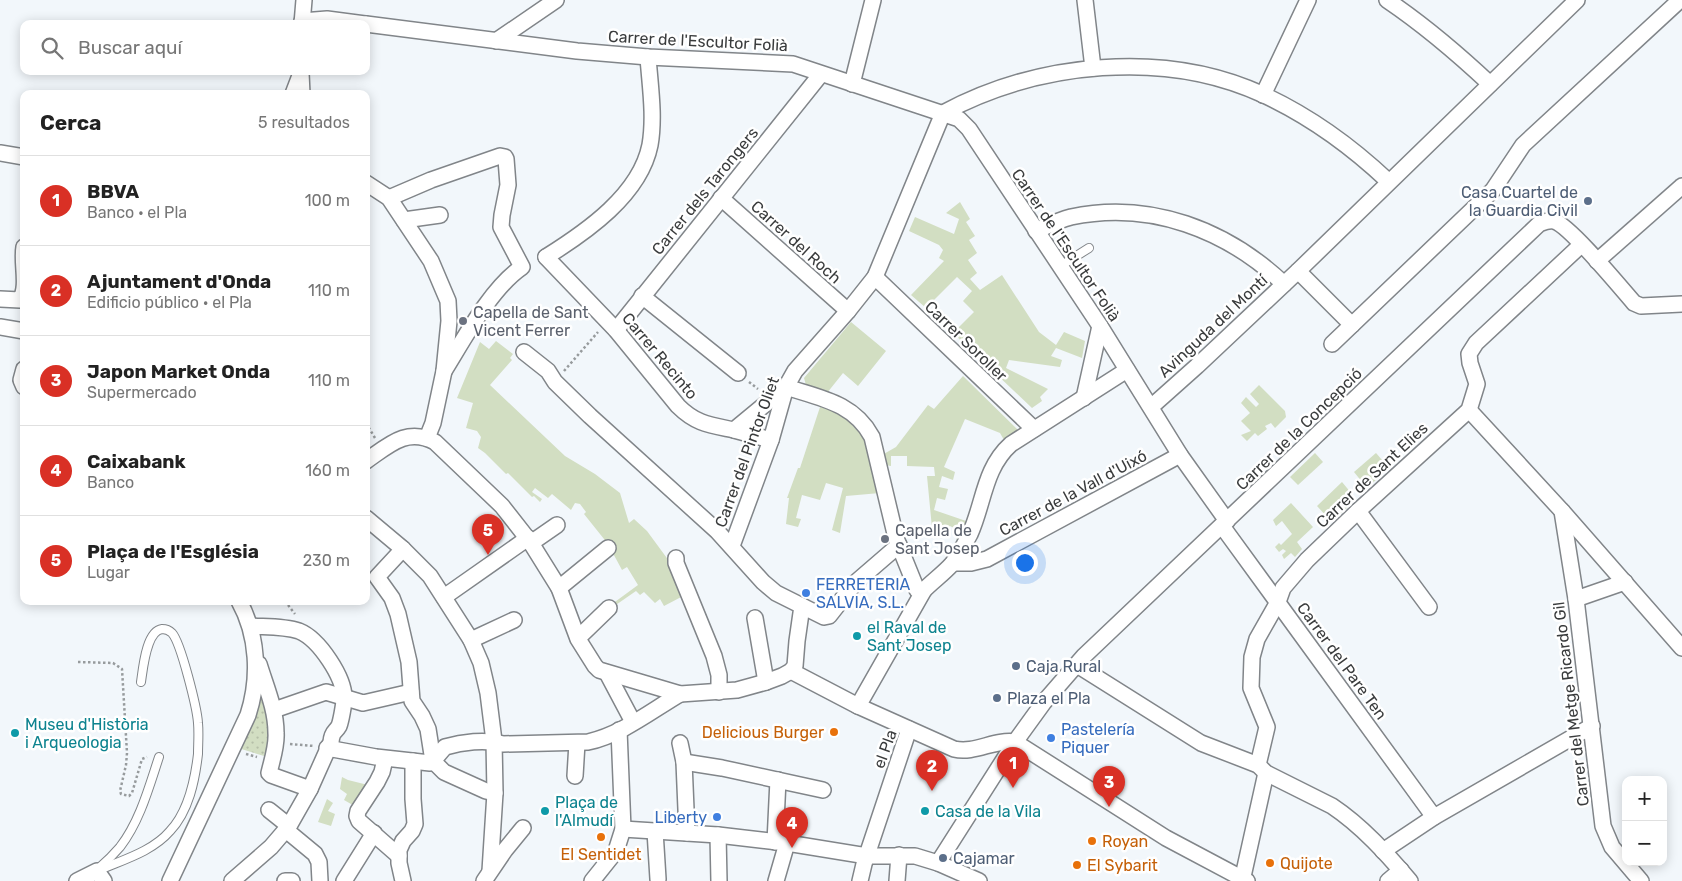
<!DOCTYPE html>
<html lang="es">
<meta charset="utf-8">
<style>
body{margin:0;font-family:Rubik,sans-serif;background:#f6f6f6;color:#222}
.controls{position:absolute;right:15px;bottom:15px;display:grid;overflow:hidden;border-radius:10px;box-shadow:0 2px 12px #0003}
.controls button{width:45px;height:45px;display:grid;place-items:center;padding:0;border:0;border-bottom:1px solid #e0e0e0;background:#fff;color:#222;font:25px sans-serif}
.you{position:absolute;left:1024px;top:562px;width:18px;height:18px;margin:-12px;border:4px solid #fff;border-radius:50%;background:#1a73e8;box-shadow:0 0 0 8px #1a73e833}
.badge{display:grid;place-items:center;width:32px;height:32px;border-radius:50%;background:#d93025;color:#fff;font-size:16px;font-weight:700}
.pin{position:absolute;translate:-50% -41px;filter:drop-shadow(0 1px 2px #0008)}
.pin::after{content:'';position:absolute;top:26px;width:18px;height:15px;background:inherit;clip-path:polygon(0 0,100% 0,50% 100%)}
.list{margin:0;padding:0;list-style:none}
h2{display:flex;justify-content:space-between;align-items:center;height:65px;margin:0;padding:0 20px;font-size:21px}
h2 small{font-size:16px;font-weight:400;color:#767676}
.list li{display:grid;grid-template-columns:32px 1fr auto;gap:15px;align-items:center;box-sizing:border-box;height:90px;padding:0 20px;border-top:1px solid #e0e0e0}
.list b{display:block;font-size:19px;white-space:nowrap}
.list p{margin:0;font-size:16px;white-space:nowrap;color:#767676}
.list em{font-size:16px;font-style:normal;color:#767676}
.icon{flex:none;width:28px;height:28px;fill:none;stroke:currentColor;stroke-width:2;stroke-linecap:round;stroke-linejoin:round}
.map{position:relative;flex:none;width:1682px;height:881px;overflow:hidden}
.search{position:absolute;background:#fff;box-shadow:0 2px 12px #0003;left:20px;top:20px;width:350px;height:55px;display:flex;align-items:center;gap:12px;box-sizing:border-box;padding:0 18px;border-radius:10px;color:#767676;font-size:19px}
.panel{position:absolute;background:#fff;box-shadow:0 2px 12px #0003;left:20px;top:90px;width:350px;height:515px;border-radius:10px}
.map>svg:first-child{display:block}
.grass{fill:url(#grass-dots)}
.garden{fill:#d2dec2}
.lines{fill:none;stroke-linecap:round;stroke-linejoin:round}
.lane-casing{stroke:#818589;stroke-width:10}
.street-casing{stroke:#818589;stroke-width:18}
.path{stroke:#979b9d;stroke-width:2.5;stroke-dasharray:2.5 2.5;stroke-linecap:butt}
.lane{stroke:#fff;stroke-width:8}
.street{stroke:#fff;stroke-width:15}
.service-dot{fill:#5c6f8a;stroke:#fff;stroke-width:2}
.worship-dot{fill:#6b7280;stroke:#fff;stroke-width:2}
.shop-dot{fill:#3f7fe0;stroke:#fff;stroke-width:2}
.culture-dot{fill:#0f9aa8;stroke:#fff;stroke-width:2}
.food-dot{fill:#e8710a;stroke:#fff;stroke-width:2}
.labels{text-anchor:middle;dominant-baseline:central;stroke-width:5;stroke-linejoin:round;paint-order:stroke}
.street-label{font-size:16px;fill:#3a3c3d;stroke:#fff}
.service-label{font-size:16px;fill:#4e5e75;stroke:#fff;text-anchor:start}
.worship-label{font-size:16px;fill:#5b616d;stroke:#fff;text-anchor:start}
.shop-label{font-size:16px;fill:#366cbe;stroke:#fff;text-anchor:start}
.culture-label{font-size:16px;fill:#0d838f;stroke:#fff;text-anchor:start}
.food-label{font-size:16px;fill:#c56008;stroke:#fff;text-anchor:start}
</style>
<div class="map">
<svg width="1682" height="881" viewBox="0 0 1682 881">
<defs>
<pattern id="grass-dots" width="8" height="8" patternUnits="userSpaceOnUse" patternTransform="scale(1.25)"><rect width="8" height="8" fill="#d2dec2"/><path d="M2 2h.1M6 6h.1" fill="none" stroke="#b5bfa8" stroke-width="1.8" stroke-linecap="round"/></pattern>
</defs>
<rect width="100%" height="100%" fill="#f2f7fb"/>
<polygon class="grass" points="261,687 270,704 269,743 264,756 238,748"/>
<g class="garden">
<polygon points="960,202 970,219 966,222 975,236 969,240 977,253 968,260 977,273 970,279 980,290 1002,275 1039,332 1056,345 1064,332 1085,341 1082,358 1056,348 1051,356 1062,360 1060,367 1009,360 1006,368 1048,389 1040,397 1042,401 1032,408 953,333 974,312 963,301 972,291 957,277 926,308 911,295 944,261 939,258 943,250 939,245 909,231 915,217 954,234 959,219 946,213"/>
<polygon points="851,322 886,351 858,386 843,373 827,393 806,385 804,378"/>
<polygon points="496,341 513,354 510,358 512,360 490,385 565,456 595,474 620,493 629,523 634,519 647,531 672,565 685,595 664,606 660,599 655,603 644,592 640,595 636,591 610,609 608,607 638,585 627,567 622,570 608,544 584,514 586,512 580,504 575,503 571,510 552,494 548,498 535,488 532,492 542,499 540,502 534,496 532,497 508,473 506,474 485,453 478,448 481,437 477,431 466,428 473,403 457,398 480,342 489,349"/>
<polygon points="963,376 1018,430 1004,440 1000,433 965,419 944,467 955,472 953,480 942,476 939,487 948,489 945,500 937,498 934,510 969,522 959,541 956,539 960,531 950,526 947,534 932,528 927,476 935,476 934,467 907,466 907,456 891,456 891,466 884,465 882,455 896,447 928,405 934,409"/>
<polygon points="1259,385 1285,411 1286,417 1275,428 1271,423 1265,426 1267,429 1258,436 1255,433 1247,441 1241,435 1251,431 1241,421 1250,413 1241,403 1246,397 1256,407 1259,404 1250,394"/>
<polygon points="820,407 840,412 860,433 863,432 880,493 846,496 840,533 832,530 843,488 826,483 820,500 802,495 796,518 801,519 798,527 786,524 789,498 787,498 798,468 800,468"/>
<polygon points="1315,453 1323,462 1298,485 1290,477"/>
<polygon points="1376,453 1389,468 1367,488 1354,472"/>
<polygon points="1342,482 1352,494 1347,499 1351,504 1335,519 1332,516 1329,519 1317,506"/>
<polygon points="1291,503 1313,527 1297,542 1302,549 1295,557 1291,553 1284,559 1282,555 1286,551 1283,549 1279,552 1275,547 1279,543 1281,545 1292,534 1282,521 1276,526 1273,520"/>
<polygon points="342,777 348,780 372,786 358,808 344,800 347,794 340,789"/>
<polygon points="327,799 333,803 328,811 335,814 331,826 318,822"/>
</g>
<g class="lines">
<g class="lane-casing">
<g id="lane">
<polyline points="1059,267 1089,248"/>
<path d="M100,867C107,861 114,854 120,847C140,821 149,787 159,757"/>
<path d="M97,871C122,860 152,852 170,831C189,811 195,780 198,754C198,744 199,734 198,723C197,708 181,643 172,633C169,630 166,629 162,629C146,631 143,669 141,682"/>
</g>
</g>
<g class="street-casing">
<g id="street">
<polyline points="1085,0 1093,68"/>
<path d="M1387,0C1424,25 1458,54 1490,84"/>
<polyline points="302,21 327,19 365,24"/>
<polyline points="302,24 304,0"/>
<polyline points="366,24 577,51 648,57 793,64 959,119 969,129 1100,326 1180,455 1227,521"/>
<polyline points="496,41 556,0"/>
<polyline points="852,84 873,0"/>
<polyline points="293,94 301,73 302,94"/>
<polyline points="1263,95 1308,0"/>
<polyline points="0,153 24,157"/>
<polyline points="366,183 389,198 431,261 448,301 449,321 444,371 433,423 427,438"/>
<path d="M389,198L431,180L500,156L505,157L506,159L508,185L502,215L501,227L522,267C491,288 464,339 444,371"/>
<polyline points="721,198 848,311"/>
<polyline points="404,220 440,215"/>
<path d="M1036,231C1047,226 1059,220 1071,217C1150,200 1227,230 1284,284"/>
<path d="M546,257L616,330L678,406C696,424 710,425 734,430L786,387"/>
<path d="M546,257C586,232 640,195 650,145C655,116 650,86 648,57"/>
<polyline points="1597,261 1682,186"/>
<polyline points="1298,271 1352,325"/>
<polyline points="875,277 1034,429"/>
<polyline points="642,296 738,373"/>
<path d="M0,299L20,300C29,286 21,263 24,247"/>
<polyline points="0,327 24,331"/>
<polyline points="616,330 821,74"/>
<polyline points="1332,344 1493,190 1523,145 1680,0"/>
<polyline points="24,369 21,380 24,387"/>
<path d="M786,387C820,398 854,403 872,437L896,538L915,585L917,590L921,592L924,590C933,581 944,573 952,564C959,555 965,543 970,534C984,503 984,468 1011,444L1127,370"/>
<polyline points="1084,398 1100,326"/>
<polyline points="1151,407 1197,366 1298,271 1577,0"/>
<polyline points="1469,410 1562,511 1682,648"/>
<polyline points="734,430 771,440"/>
<path d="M366,461C389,445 407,427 435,442L502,506L531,543L559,588L578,639L595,666L599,670L680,694L737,690L766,682L782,676L791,671L795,666L797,641L802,606L776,593L763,582L717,531L590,416L555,382L548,371L524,352"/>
<polyline points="1358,511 1429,607"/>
<polyline points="1562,511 1576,599 1603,826 1612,847 1641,881"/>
<polyline points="366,518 403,549 430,576 471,640 481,663 488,693 494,741 495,793 490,871"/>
<polyline points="1222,526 1434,817"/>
<polyline points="531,543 557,525"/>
<path d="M732,546L771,440L786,387L795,371L848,311L875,277L943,113C1038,62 1165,49 1264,95C1309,116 1352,147 1388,181"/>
<polyline points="403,549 377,577 392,598 398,614 409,662 412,701 422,716 428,729 433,761 444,772 486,791 495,793"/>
<polyline points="676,558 676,563 714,656 719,675 719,692"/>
<polyline points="953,563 971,563 987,559 1180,455"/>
<polyline points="559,588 608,548"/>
<path d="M924,590L858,706L954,749C975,754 994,739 1015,742L1166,838L1247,881"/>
<polyline points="444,597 528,538"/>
<polyline points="1576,599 1625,582"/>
<polyline points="802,606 824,617 829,616 855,583 899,545"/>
<polyline points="755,618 766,682"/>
<polyline points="578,638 609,608"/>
<polyline points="471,640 514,620"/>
<path d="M259,664C266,687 276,709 276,733C277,746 272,760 269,773L271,775L310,789"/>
<path d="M1077,665L1201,743L1258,765L1266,773L1332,806C1362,826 1387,854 1410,881"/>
<polyline points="791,671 858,706"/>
<polyline points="607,673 633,722"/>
<polyline points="274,710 326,692 363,703 411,692"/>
<polyline points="680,743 684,762 687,833"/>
<path d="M327,748L376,757L430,763L433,761L445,747C462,742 485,739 503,744L588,742C621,735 651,711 680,694"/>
<polyline points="385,759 382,772 377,782 358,811 357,816 359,821 399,856"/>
<polyline points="684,762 722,768 823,790"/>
<polyline points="1258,765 1267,727 1251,688 1252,657 1257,639 1278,602 1283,588 1307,560 1358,511 1469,410 1477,384 1470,363 1469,354 1476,343 1581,245"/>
<polyline points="575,776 577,743"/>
<polyline points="269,810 289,826"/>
<polyline points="623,829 718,835 787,843 867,856 915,856 938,863 979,881"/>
<polyline points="286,830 315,854 319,862 320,881"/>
<polyline points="655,831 658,879"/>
<polyline points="718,835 719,881"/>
<polyline points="775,842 778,780"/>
<polyline points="1383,851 1434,817 1592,726"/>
<path d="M938,863L1015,742L1044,702L1084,656L1539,224C1544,222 1548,220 1554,221C1569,225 1621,288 1634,303L1641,306L1682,304"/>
<polyline points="77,881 97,871 104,881"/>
<path d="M170,881L248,715C260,678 258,635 239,601"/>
<path d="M232,881L271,847L289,826L310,789L331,742C332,731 335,733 339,726C341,721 344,704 344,699C345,678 319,639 299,631C284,626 266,627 250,626"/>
<polyline points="285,881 292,881"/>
<polyline points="344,881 374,833"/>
<polyline points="403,881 399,863 399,850 403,841 412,831 415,824 413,799 413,761"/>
<polyline points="484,881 505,850 523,828"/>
<polyline points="592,881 616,851 623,829 619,730"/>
<polyline points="776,881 787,843"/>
<polyline points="860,881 864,864 909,729"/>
<polyline points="897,881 899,855"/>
<polyline points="1242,881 1266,773"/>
<polyline points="1388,881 1401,870"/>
</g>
</g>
<g class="path">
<polyline points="564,371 598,332"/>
<polyline points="749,382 758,389"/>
<polyline points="366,423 375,438"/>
<polyline points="285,601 295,614"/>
<polyline points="78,662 113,663 122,669 127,753 126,765 120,791 121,794 129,796 132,793 142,759 147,757"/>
<polyline points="290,744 314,746"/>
<polyline points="246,754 257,757"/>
</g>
<use href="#lane" class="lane"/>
<use href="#street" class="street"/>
</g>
<g class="service-dot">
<circle cx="1588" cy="201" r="5"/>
<circle cx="1016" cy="666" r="5"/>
<circle cx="997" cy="698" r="5"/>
<circle cx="943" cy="858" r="5"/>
</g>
<g class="worship-dot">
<circle cx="463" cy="321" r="5"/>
<circle cx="885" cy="539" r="5"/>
</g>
<g class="shop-dot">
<circle cx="806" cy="593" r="5"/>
<circle cx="1051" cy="738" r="5"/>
<circle cx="717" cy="817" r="5"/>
</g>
<g class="culture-dot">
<circle cx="857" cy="636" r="5"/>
<circle cx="15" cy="733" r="5"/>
<circle cx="545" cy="811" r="5"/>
<circle cx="925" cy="811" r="5"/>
</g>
<g class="food-dot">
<circle cx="834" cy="732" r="5"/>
<circle cx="601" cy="837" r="5"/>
<circle cx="1092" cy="841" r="5"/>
<circle cx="1270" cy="863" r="5"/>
<circle cx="1077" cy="865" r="5"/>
</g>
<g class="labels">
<g class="street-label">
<text transform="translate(698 41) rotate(3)">Carrer de l'Escultor Folià</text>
<text transform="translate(705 191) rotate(-51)">Carrer dels Tarongers</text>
<text transform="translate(796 242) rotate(42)">Carrer del Roch</text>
<text transform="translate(1066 245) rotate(56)">Carrer de l'Escultor Folià</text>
<text transform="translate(1213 326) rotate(-43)">Avinguda del Montí</text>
<text transform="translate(966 341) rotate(44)">Carrer Soroller</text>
<text transform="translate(660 356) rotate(50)">Carrer Recinto</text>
<text transform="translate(1299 429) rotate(-44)">Carrer de la Concepció</text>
<text transform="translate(747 452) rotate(-70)">Carrer del Pintor Oliet</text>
<text transform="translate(1372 475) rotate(-43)">Carrer de Sant Elies</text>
<text transform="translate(1073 493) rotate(-28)">Carrer de la Vall d'Uixó</text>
<text transform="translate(1342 661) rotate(54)">Carrer del Pare Ten</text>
<text transform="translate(1571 704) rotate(-97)">Carrer del Metge Ricardo Gil</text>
<text transform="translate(885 749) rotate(-70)">el Pla</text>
</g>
<g class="service-label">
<text x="1578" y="192" text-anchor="end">Casa Cuartel de<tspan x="1578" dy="18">la Guardia Civil</tspan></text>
<text x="1026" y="666">Caja Rural</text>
<text x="1007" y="698">Plaza el Pla</text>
<text x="953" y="858">Cajamar</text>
</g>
<g class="worship-label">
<text x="473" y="312">Capella de Sant<tspan x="473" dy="18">Vicent Ferrer</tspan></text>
<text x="895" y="530">Capella de<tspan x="895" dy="18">Sant Josep</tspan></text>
</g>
<g class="shop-label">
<text x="816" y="584">FERRETERIA<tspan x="816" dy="18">SALVIA, S.L.</tspan></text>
<text x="1061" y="729">Pastelería<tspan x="1061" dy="18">Piquer</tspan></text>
<text x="707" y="817" text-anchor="end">Liberty</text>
</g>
<g class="culture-label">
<text x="867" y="627">el Raval de<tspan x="867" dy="18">Sant Josep</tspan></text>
<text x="25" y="724">Museu d'Història<tspan x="25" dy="18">i Arqueologia</tspan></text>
<text x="555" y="802">Plaça de<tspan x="555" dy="18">l'Almudí</tspan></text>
<text x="935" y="811">Casa de la Vila</text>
</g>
<g class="food-label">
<text x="824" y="732" text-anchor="end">Delicious Burger</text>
<text x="1102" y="841">Royan</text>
<text x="601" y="854" text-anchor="middle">El Sentidet</text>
<text x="1280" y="863">Quijote</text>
<text x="1087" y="865">El Sybarit</text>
</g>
</g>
</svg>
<div class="controls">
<button>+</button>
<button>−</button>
</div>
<div class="you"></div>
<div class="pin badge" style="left:1013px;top:788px">1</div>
<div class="pin badge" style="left:932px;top:791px">2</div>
<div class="pin badge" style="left:1109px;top:807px">3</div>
<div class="pin badge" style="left:792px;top:848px">4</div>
<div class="pin badge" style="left:488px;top:555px">5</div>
<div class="search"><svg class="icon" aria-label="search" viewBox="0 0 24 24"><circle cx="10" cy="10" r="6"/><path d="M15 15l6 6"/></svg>Buscar aquí</div>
<section class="panel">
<h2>Cerca<small>5 resultados</small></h2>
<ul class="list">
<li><span class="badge">1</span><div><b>BBVA</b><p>Banco · el Pla</p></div><em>100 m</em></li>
<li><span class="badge">2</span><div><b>Ajuntament d'Onda</b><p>Edificio público · el Pla</p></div><em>110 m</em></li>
<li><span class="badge">3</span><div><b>Japon Market Onda</b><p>Supermercado</p></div><em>110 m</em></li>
<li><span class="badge">4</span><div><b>Caixabank</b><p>Banco</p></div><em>160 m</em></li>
<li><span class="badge">5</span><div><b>Plaça de l'Església</b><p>Lugar</p></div><em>230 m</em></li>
</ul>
</section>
</div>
